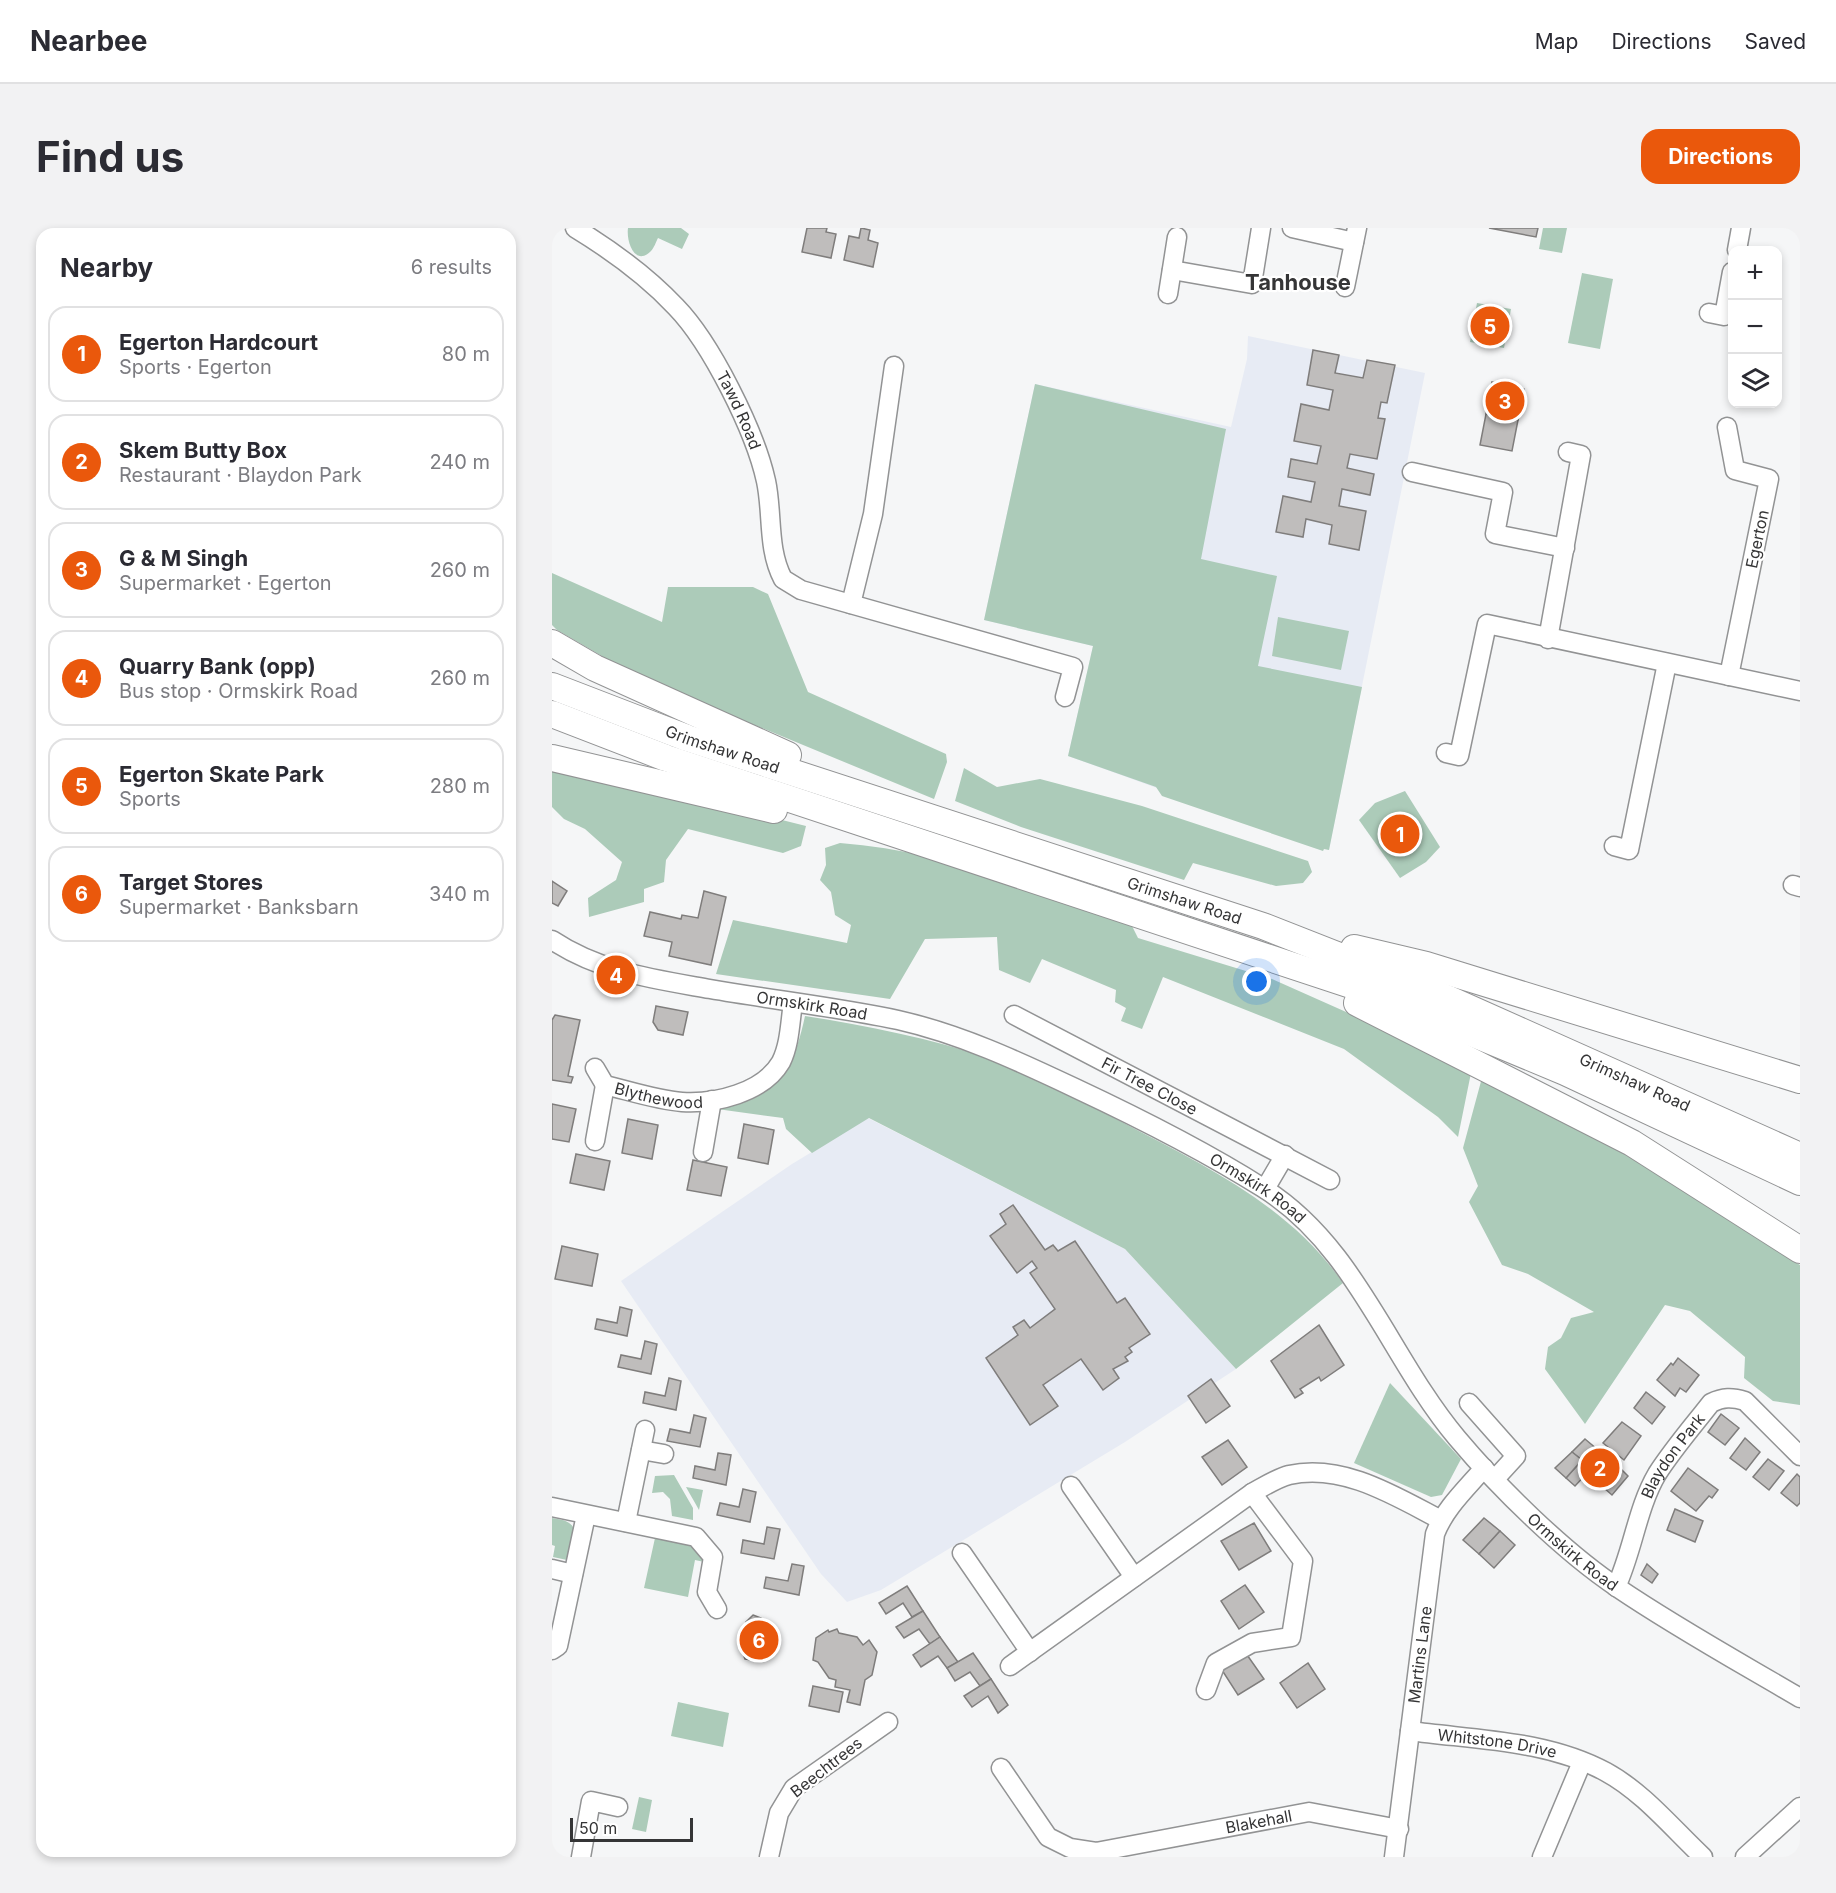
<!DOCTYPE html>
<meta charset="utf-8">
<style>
body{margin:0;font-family:Inter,sans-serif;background:#f2f2f3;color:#2b2b33}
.controls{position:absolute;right:18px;top:18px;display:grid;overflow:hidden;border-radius:12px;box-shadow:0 3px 9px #0003}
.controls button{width:54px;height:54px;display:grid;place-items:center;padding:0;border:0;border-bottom:2px solid #e1e1e2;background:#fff;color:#2b2b33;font:30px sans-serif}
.scale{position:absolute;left:18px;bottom:15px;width:123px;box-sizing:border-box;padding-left:6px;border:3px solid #353536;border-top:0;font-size:16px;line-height:21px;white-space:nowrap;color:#353536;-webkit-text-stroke:4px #fff;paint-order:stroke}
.you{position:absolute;left:705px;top:754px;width:21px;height:21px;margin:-15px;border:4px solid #fff;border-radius:50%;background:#1a73e8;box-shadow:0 0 0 9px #1a73e833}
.badge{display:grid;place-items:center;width:39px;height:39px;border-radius:50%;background:#ea580c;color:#fff;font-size:20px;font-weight:700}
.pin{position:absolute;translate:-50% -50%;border:3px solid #fff;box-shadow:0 2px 6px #0006}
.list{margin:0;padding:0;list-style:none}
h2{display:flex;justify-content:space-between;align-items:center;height:78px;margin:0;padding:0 24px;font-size:26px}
h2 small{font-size:20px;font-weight:400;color:#7c7c81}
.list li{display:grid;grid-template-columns:39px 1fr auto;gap:18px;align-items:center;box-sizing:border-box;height:96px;margin:0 12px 12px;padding:0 12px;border:2px solid #e1e1e2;border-radius:18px}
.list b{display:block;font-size:22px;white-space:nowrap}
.list p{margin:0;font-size:20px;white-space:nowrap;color:#7c7c81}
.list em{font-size:20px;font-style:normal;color:#7c7c81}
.icon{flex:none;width:33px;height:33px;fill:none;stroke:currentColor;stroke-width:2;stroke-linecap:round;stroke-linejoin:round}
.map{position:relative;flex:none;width:1248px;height:1629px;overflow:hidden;border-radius:18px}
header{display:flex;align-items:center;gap:36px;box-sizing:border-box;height:84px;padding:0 30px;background:#fff;border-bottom:2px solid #e1e1e2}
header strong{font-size:28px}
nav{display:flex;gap:33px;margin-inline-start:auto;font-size:21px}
.intro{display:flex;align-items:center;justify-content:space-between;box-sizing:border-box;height:144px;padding:0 36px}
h1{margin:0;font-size:42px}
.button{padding:15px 27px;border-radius:18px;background:#ea580c;color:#fff;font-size:21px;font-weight:700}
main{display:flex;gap:36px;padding:0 36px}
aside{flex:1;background:#fff;border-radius:18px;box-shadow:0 3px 9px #0003}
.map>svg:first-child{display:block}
.built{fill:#e7ebf4}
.green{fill:#accbb9}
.building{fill:#bfbdbc;stroke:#7f7d7c;stroke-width:1.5}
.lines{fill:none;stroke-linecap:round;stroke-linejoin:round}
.street-casing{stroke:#929394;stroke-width:21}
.secondary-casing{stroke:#929394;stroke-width:28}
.street{stroke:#fff;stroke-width:18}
.secondary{stroke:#fff;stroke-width:26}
.labels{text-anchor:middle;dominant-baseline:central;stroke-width:4.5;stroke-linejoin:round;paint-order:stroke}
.street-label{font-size:16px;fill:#353536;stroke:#fff}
.district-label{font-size:22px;font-weight:bold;fill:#353536;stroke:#fff}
</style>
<header>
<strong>Nearbee</strong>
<nav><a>Map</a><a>Directions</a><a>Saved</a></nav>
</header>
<div class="intro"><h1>Find us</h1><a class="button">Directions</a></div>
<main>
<aside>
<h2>Nearby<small>6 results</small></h2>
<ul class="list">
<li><span class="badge">1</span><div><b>Egerton Hardcourt</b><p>Sports · Egerton</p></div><em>80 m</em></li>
<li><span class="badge">2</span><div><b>Skem Butty Box</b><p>Restaurant · Blaydon Park</p></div><em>240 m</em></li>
<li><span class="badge">3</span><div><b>G &amp; M Singh</b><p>Supermarket · Egerton</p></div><em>260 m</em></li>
<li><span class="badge">4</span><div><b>Quarry Bank (opp)</b><p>Bus stop · Ormskirk Road</p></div><em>260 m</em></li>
<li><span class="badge">5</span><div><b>Egerton Skate Park</b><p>Sports</p></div><em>280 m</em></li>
<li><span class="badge">6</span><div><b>Target Stores</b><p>Supermarket · Banksbarn</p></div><em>340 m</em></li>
</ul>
</aside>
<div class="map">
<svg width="1248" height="1629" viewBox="0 0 1248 1629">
<rect width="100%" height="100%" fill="#f5f6f7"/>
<g class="built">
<polygon points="696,108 873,145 777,622 516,528 541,418 432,392 483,156 679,199 695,131"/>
<polygon points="316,890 573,1021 684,1141 573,1214 329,1362 295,1374 269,1346 69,1053 240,936"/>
</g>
<g class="green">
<path d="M76,0H129L137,6L130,21L106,10C104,14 102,20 99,23C83,39 74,14 76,0Z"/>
<polygon points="991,0 1015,0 1010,25 987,21"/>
<polygon points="1030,45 1061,51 1048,121 1016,115"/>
<polygon points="925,75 959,81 952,120 918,114"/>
<polygon points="483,156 674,201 649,331 725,348 706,438 810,459 777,622 772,621 771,623 610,568 604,559 516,528 541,418 432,392"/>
<polygon points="0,345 110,394 116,359 201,359 216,366 256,464 394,526 395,534 382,571 86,449 5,402 0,397"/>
<polygon points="726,389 797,403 789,442 720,428"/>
<polygon points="0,535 254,598 249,618 231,625 136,601 114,632 112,654 92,661 92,674 37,689 36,670 64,652 70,634 33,601 12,591 0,579"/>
<polygon points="412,540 445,559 488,551 590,578 756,633 760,644 751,655 724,658 641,635 632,652 469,599 403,573"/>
<polygon points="853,563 888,619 874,634 848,650 807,592 823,575"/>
<path d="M288,615C386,622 482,660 575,688L586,710L720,751L920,840L906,909L886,889L792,821L611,749L590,801L569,793L574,780L563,774L564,762L490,731L478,755L447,742L445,709L373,711L338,771L164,746L181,692L295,715L299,697L283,687L279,664L268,652L274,637L273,620Z"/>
<path d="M253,788C316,798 378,810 439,831C484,846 528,872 570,894C651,937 737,977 791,1055L684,1141L573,1021L317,890L260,925L234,901L231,890L165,881C224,859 239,853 253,788Z"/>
<polygon points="931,846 1019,891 1248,1037 1248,1177 1221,1173 1192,1150 1193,1129 1138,1083 1113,1077 1033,1196 993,1141 996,1119 1009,1110 1019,1090 1042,1084 976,1046 950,1037 917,974 926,958 911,920"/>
<polygon points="838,1155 909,1231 890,1267 879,1269 802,1235"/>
<polygon points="122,1247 141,1280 141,1292 120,1288 118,1271 111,1264 100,1265 103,1248"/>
<polygon points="134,1259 151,1262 147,1282"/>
<path d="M0,1290C10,1292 19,1292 23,1303L15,1332L1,1329L3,1318L0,1317Z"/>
<polygon points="103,1310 145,1319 157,1335 143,1332 136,1369 92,1360"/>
<polygon points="126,1474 177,1485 171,1519 119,1508"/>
<polygon points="87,1569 100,1572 94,1604 80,1601"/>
</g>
<g class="building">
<polygon points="255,0 275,0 274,4 284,6 279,30 250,24"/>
<polygon points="309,0 318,2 316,12 326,15 321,39 292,32 297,8 307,10"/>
<polygon points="937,0 986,0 984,9"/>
<polygon points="761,122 787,127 783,145 811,150 815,132 843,137 835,175 829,174 826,190 833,191 825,231 798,226 795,240 822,246 818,267 790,261 787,278 814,283 807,322 777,316 780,297 754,291 751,309 724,304 731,268 759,274 763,254 736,249 739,231 765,236 769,218 742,213 749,176 777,182 781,162 755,157"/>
<polygon points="940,154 972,161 966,192 934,186"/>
<polygon points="934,186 966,192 960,223 928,217"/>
<polygon points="0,653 15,663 6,678 0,675"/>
<polygon points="152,663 174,669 159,737 117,728 120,714 92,708 98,684 129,691 130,687 146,690"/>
<polygon points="104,778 136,784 131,807 106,802 101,794"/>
<polygon points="3,787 28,792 16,848 21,849 19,855 0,852 0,792"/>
<polygon points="0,876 24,881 17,914 0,911"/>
<polygon points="76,891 106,897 100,931 70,925"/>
<polygon points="192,896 222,902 216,936 186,930"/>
<polygon points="24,926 58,933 52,962 18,955"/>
<polygon points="141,932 175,939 169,968 135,962"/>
<polygon points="461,977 493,1022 501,1017 506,1023 523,1013 565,1075 573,1070 598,1106 577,1120 580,1124 573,1129 576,1133 561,1141 567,1150 551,1162 529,1131 491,1157 506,1178 478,1197 434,1130 466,1107 461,1099 472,1092 478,1100 503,1081 478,1045 485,1040 480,1033 465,1045 438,1008 454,996 448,986"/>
<polygon points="10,1018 46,1026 40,1058 3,1051"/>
<polygon points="68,1079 80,1082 75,1108 43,1101 45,1091 65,1095"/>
<polygon points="767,1097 792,1137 769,1153 767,1149 748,1161 751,1165 743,1170 719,1133"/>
<polygon points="93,1113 105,1116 99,1146 66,1139 69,1127 89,1131"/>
<polygon points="1126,1130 1147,1147 1134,1164 1128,1160 1123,1168 1105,1152 1119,1135 1121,1137"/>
<polygon points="117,1150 129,1153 124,1182 91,1175 93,1164 113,1168"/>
<polygon points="659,1151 678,1178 654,1195 636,1168"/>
<polygon points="1094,1164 1113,1179 1100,1196 1082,1180"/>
<polygon points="1169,1186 1187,1200 1173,1217 1156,1204"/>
<polygon points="142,1187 154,1190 148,1219 115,1213 118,1201 138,1205"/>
<polygon points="1070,1194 1089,1208 1072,1232 1051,1215"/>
<polygon points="1193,1210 1208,1224 1194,1242 1178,1230"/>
<polygon points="1033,1211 1052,1227 1023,1258 1014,1250 1030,1232 1020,1224"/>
<polygon points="676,1212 695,1239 670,1257 650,1229"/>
<polygon points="1020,1224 1030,1232 1014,1250 1003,1240"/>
<polygon points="166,1225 179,1227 174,1257 141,1250 143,1238 163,1242"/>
<polygon points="1052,1227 1061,1234 1044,1253 1035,1245"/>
<polygon points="1216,1231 1232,1243 1217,1262 1201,1249"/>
<polygon points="1061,1234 1069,1241 1051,1259 1044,1253"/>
<polygon points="1136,1240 1166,1262 1160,1270 1157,1268 1144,1283 1119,1263"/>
<polygon points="1069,1241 1076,1248 1060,1267 1051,1259"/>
<polygon points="1245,1246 1248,1249 1248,1275 1245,1278 1229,1265"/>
<polygon points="191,1261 204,1264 198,1294 165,1287 168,1275 187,1279"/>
<polygon points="1123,1281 1151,1293 1143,1314 1115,1302"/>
<polygon points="932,1290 948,1303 927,1326 911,1312"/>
<polygon points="702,1295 719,1323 687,1342 669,1313"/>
<polygon points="215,1299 228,1301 222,1331 189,1325 191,1312 212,1316"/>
<polygon points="948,1303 963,1317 942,1340 927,1326"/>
<polygon points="240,1336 252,1338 247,1367 212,1360 214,1349 236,1353"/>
<polygon points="1095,1336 1106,1346 1100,1355 1089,1347"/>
<polygon points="693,1357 712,1384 687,1401 669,1373"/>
<polygon points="355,1358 371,1383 360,1389 351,1375 334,1386 327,1375"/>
<polygon points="371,1383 388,1409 378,1416 367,1401 352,1410 344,1399"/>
<polygon points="201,1387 209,1390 211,1397 221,1400 223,1408 217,1415 219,1422 213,1428 206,1427 201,1432 193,1431 190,1423 195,1417 193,1408 197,1402 194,1394"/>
<polygon points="285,1401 287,1405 305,1409 311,1417 317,1412 325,1424 320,1447 313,1452 308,1477 295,1474 298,1462 283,1459 284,1452 277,1450 266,1434 261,1432 264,1410 276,1402 277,1404"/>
<polygon points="388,1409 406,1434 395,1440 386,1428 369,1439 361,1427"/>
<polygon points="693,1424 712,1451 686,1467 668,1439"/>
<polygon points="421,1425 439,1451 428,1458 418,1444 403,1453 395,1440"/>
<polygon points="756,1435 773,1461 745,1480 728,1455"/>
<polygon points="439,1451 456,1477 446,1485 436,1468 420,1479 412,1468"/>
<polygon points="261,1458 291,1464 287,1484 257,1478"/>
</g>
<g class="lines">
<g class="street-casing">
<g id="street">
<path id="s1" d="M23,0C59,22 95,48 124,79C159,115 203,203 214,253C221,285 215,321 231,351L249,362L521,439L513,469"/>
<polyline points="740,0 802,14"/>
<polyline points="1185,22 1189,0"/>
<polyline points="620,42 700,56 709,0"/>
<polyline points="793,59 805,0"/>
<polyline points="616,66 625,9"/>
<polyline points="1157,85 1172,88 1180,44"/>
<polyline points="1175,199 1183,242 1217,251 1177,448"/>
<polyline points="860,244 951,264 943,306 1013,320"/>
<polyline points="299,376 321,286 342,138"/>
<polyline points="996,411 1029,227 1016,224"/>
<polyline points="894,525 907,528 935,396 1248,463"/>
<polyline points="1062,618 1077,622 1115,435"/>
<polyline points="1241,657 1248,659"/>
<path id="s2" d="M0,712C48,744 102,751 158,761C221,772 284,779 346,792C408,806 466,833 523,860C587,890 651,922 711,960C804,1018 837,1129 905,1210C947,1260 1012,1324 1066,1360C1125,1400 1187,1434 1248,1470"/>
<path id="s3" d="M462,787L778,952"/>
<path id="s4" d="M43,840L53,857C78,863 105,872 130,874C163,876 211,865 229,834C238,816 238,794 241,775"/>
<polyline points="43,913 53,857"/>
<polyline points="151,924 160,872"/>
<polyline points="713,961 733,927"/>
<polyline points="917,1175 964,1228 943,1251"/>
<polyline points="89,1222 112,1226"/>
<polyline points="519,1258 582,1349"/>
<polyline points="0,1279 144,1309 161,1329 155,1364 165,1381"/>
<polyline points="74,1294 93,1202"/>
<polyline points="410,1325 478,1424"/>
<polyline points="0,1341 21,1346"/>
<path id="s5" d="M1064,1359C1081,1323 1085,1280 1105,1246C1121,1221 1141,1198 1159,1175C1171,1169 1180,1169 1193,1173L1248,1228"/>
<polyline points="0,1422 6,1418 34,1287"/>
<path d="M458,1438L700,1265C711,1259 725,1250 737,1247C791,1235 843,1268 889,1292"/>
<polyline points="654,1462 664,1435 700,1415 739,1409 751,1333 700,1265"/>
<path id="s6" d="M858,1503C924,1512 995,1512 1054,1544C1091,1564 1121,1601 1151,1629"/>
<path id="s7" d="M449,1540L496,1609L518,1620L544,1624L757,1584L847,1601"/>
<polyline points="29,1629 39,1573 66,1579"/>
<polyline points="217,1629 227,1585 242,1560 336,1494"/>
<path id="s8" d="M842,1629L883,1306C893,1280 914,1261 932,1240"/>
<polyline points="990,1629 1030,1534"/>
<polyline points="1193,1629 1248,1579"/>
</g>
</g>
<g class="secondary-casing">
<g id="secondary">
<polyline points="0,415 43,440 236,527"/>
<path id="s9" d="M0,458L135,510L711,698L897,771L1248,928"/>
<polyline points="0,486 114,530 823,765 1013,844 1248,954"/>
<polyline points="0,530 222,582"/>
<polyline points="802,720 874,737 1248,852"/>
<polyline points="805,775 1080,915 1248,1022"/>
</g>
</g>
<use href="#street" class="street"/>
<use href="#secondary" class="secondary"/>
</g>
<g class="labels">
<g class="street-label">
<text stroke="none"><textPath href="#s1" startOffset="250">Tawd Road</textPath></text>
<text transform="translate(1205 311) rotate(-78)">Egerton</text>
<text stroke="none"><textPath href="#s9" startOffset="182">Grimshaw Road</textPath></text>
<text stroke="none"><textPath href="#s9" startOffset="668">Grimshaw Road</textPath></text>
<text stroke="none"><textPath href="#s2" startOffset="270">Ormskirk Road</textPath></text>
<text stroke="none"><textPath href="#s9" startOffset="1154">Grimshaw Road</textPath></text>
<text stroke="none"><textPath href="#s3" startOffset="153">Fir Tree Close</textPath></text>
<text stroke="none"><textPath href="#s4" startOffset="75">Blythewood</textPath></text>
<text stroke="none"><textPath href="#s2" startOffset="756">Ormskirk Road</textPath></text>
<text stroke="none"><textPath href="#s5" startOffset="144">Blaydon Park</textPath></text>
<text stroke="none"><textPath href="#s2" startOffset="1242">Ormskirk Road</textPath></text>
<text stroke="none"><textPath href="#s8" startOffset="204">Martins Lane</textPath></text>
<text stroke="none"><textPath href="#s6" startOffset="88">Whitstone Drive</textPath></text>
<text transform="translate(274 1539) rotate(-38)">Beechtrees</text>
<text stroke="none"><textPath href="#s7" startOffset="300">Blakehall</textPath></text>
</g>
<g class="district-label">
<text x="746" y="54">Tanhouse</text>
</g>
</g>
</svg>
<div class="controls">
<button>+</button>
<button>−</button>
<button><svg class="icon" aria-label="layers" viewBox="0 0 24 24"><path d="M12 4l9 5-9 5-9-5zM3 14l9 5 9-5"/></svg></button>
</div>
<div class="scale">50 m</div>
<div class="you"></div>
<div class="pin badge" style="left:848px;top:606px">1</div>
<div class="pin badge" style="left:1048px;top:1240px">2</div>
<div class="pin badge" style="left:953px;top:173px">3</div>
<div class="pin badge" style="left:64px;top:747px">4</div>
<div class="pin badge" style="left:938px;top:98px">5</div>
<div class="pin badge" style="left:207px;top:1412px">6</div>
</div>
</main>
